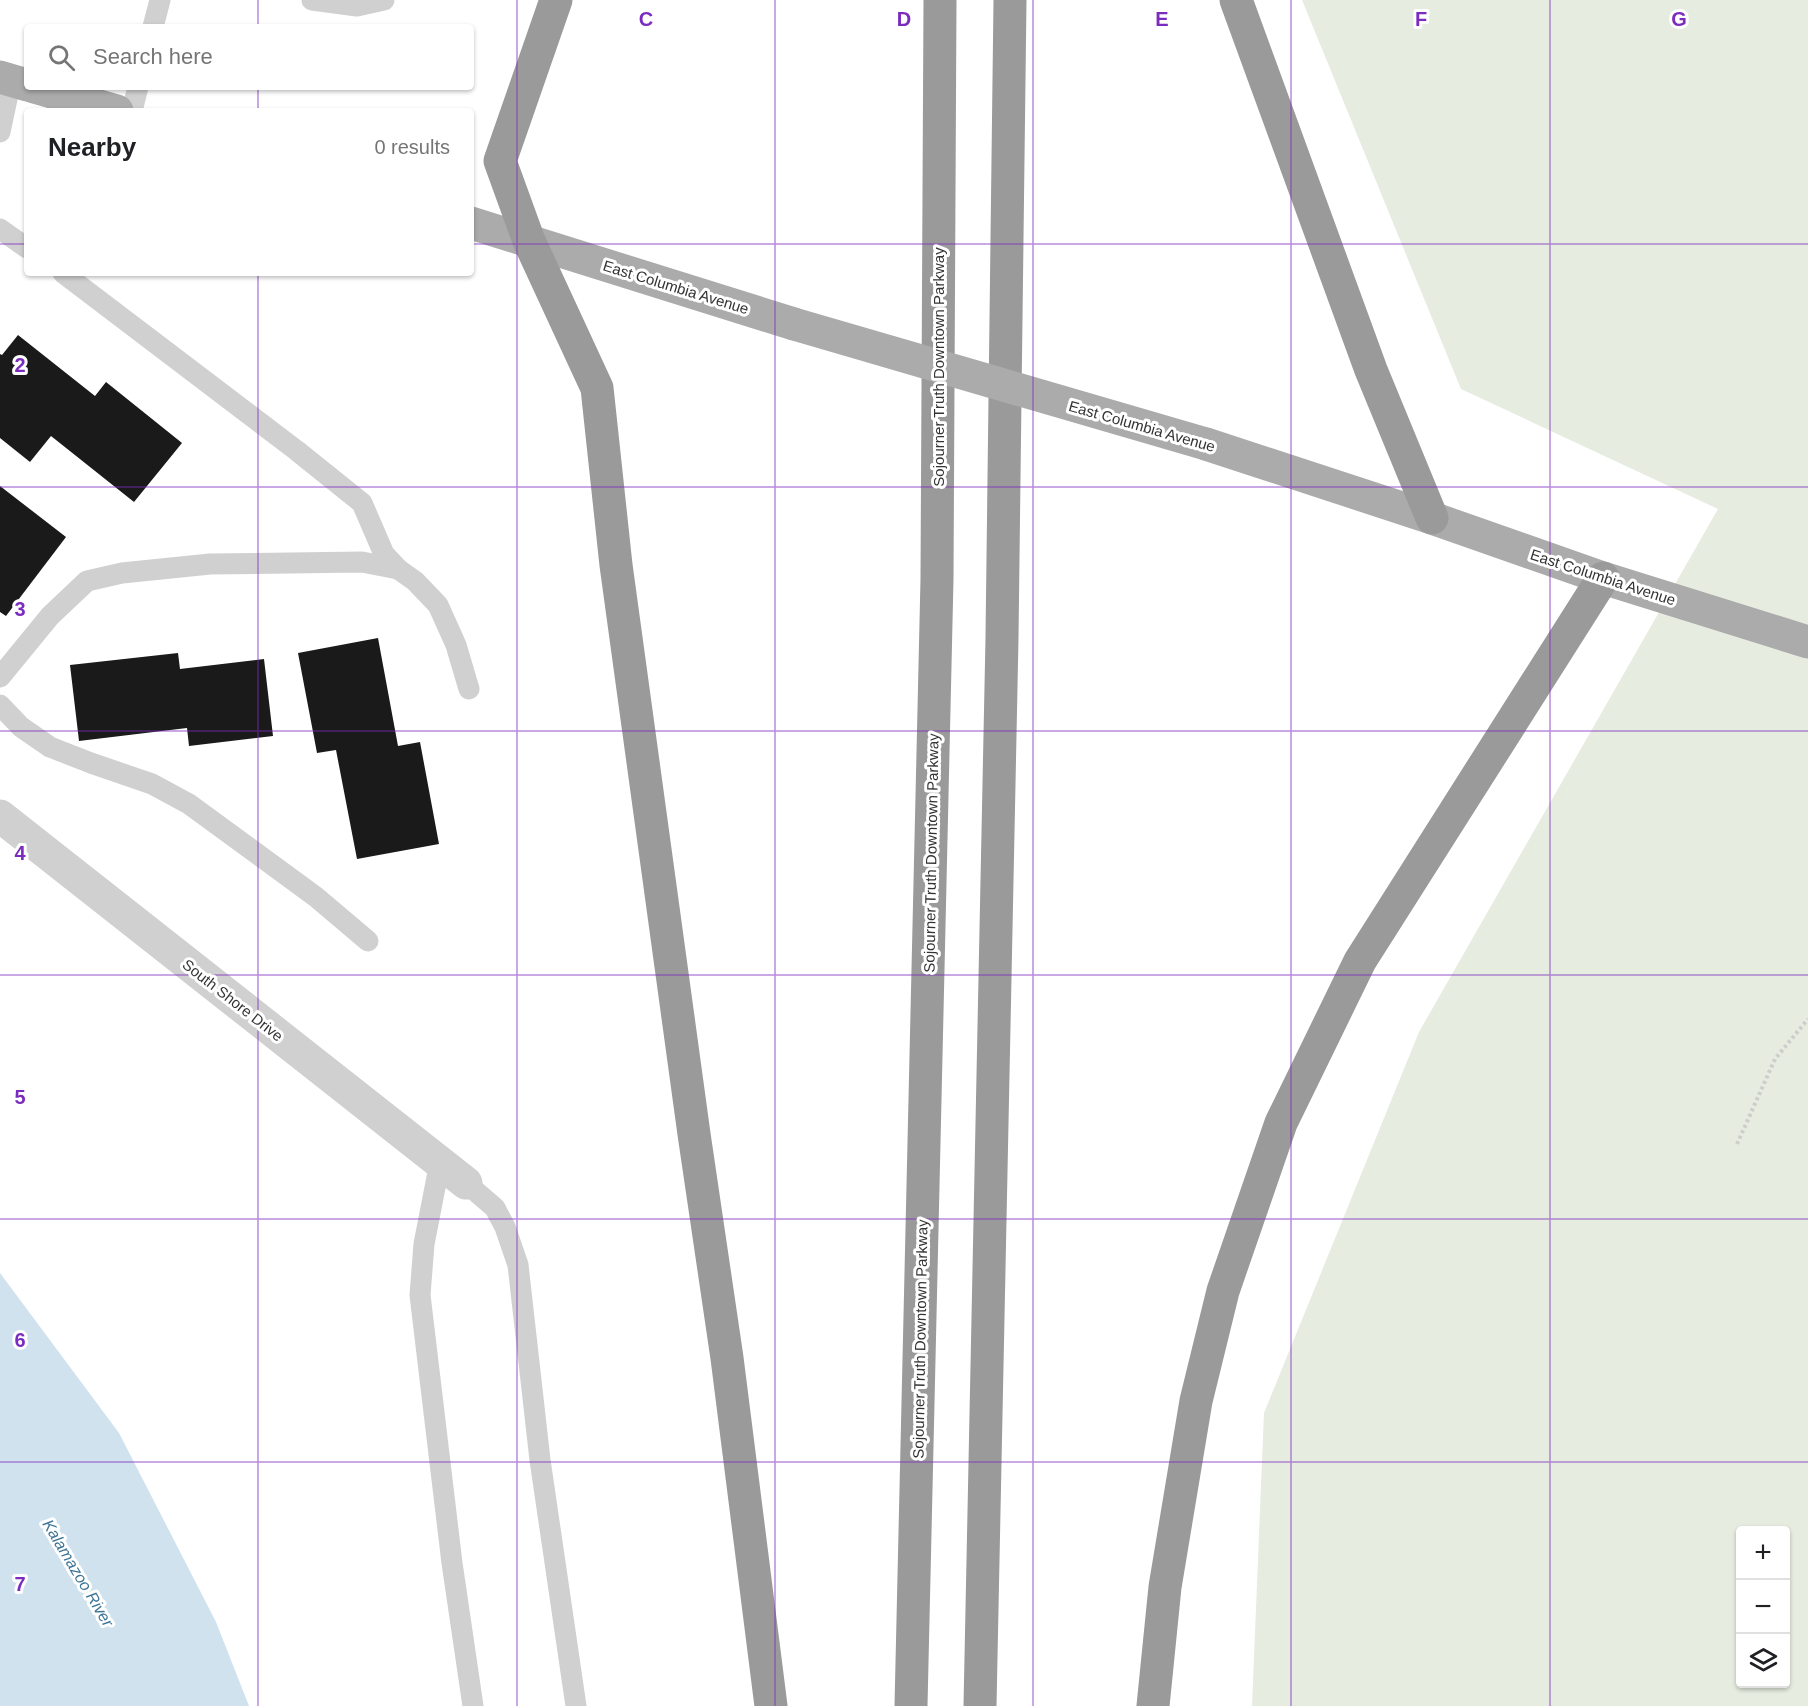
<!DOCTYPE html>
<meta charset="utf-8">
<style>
body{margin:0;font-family:Helvetica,sans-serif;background:#f2f2f2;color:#202124}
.controls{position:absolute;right:18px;bottom:18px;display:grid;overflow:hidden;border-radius:6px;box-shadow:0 2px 4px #0004}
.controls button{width:54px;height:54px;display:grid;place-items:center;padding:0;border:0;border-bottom:2px solid #e0e0e0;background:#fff;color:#202124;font:30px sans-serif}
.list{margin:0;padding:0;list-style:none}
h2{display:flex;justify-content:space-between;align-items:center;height:78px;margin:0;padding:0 24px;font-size:26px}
h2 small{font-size:20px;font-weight:400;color:#757577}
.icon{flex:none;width:33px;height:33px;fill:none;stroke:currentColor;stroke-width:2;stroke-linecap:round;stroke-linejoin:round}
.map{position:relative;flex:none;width:1808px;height:1706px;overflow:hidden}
.search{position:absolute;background:#fff;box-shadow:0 2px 4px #0004;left:24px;top:24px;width:450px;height:66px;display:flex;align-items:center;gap:15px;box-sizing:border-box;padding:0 21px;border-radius:6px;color:#757577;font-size:22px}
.panel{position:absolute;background:#fff;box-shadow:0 2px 4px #0004;left:24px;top:108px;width:450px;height:168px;border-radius:6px}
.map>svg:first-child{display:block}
.green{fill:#e6ecdf;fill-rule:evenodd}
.water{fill:#cfe2ee}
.building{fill:#1a1a1a}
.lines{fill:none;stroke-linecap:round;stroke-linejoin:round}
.path{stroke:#cdcdcd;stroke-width:4;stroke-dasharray:3 3;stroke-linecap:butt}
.lane{stroke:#d0d0d0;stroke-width:21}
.street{stroke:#d0d0d0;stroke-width:33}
.primary{stroke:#ababab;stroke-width:33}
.highway{stroke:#9a9a9a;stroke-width:33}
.primary-bridge{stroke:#ababab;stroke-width:33}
.grid{fill:none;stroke:#7b2cbf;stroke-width:1.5;stroke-opacity:0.55}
.labels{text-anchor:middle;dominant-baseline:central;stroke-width:6;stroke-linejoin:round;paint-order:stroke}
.street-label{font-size:15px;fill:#333;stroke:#fff}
.water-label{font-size:16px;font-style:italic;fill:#3f7597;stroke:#fff}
.grid-label{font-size:20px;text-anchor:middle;font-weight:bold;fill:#7b2cbf;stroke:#fff;stroke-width:6;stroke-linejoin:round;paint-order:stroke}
</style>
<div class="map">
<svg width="1808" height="1706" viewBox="0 0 1808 1706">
<rect width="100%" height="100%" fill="#fff"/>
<path class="green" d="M1302,0H1808V1706H1252L1264,1413L1419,1032L1718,509L1461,389ZM1740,1530H1786V1684H1740Z"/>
<polygon class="water" points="0,1273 119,1433 216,1622 249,1706 0,1706"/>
<g class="building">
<polygon points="18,335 95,396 106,382 182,443 134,502 51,436 30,462 0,438 0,354 2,355"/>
<polygon points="0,486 66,537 6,616 0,612"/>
<polygon points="378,638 398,746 420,742 439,844 357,859 336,750 317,753 298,653"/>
<polygon points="178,653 180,669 264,659 273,736 189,746 187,728 79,741 70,665"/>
</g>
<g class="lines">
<polyline class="path" points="1737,1144 1775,1059 1808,1019"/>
<g class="lane">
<polyline points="312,0 357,6 384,0"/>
<polyline points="153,27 160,0"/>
<polyline points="132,111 138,87"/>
<polyline points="0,132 11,80"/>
<polyline points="0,229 27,248"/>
<polyline points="63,273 296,450 362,503 384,554 398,569"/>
<polyline points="0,677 50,616 87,581 122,573 210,564 362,562 398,569 415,581 438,605 456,645 469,689"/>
<polyline points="0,705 21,727 50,747 91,763 152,784 189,804 316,897 368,941"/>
<polyline points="440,1162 424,1244 420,1295 452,1563 473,1706"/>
<polyline points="466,1183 495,1208 505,1227 518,1265 540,1460 576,1706"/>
</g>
<polyline class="street" points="0,816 466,1183"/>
<g class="primary">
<polyline points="0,77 27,85"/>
<polyline points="34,87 117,111"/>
<polyline points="471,223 794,324"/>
<polyline points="1206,444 1432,518 1603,578 1808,642"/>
</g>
<g class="highway">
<polyline points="556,0 500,161 529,241 597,388 616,565 694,1134 727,1358 771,1706"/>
<polyline points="1236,0 1371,370 1432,518"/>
<polyline points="911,1706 937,579 940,0"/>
<polyline points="980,1706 1002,638 1010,0"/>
<polyline points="1153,1706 1165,1587 1196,1401 1223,1291 1281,1123 1360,961 1603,578"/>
</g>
<polyline class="primary-bridge" points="794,324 1206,444"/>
</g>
<path class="grid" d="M258,0V27M517,0V1706M775,0V1706M1033,0V1706M1291,0V1706M1550,0V1706M258,87V111M0,244H27M471,244H1808M258,273V1706M0,487H1808M0,731H1808M0,975H1808M0,1219H1808M0,1462H1808"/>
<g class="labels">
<g class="street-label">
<text transform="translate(676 287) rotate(17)">East Columbia Avenue</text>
<text transform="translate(938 367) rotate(-90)">Sojourner Truth Downtown Parkway</text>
<text transform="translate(1142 426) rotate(16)">East Columbia Avenue</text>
<text transform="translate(1603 577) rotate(18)">East Columbia Avenue</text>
<text transform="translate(931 853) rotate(-89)">Sojourner Truth Downtown Parkway</text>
<text transform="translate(233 1000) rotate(38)">South Shore Drive</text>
<text transform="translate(920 1339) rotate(-89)">Sojourner Truth Downtown Parkway</text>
</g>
<g class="water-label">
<text transform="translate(78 1573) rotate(59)">Kalamazoo River</text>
</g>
</g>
<g class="grid-label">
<text x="646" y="26">C</text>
<text x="904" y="26">D</text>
<text x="1162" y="26">E</text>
<text x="1421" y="26">F</text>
<text x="1679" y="26">G</text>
<text x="20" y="372">2</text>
<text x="20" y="616">3</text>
<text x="20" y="860">4</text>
<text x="20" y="1104">5</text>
<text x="20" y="1347">6</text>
<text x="20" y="1591">7</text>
</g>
</svg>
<div class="controls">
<button>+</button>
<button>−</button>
<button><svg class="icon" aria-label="layers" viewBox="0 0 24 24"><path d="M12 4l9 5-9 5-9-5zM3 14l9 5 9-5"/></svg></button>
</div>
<div class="search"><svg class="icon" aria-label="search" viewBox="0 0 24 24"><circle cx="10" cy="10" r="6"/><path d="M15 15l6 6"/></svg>Search here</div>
<section class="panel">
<h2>Nearby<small>0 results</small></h2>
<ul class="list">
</ul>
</section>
</div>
